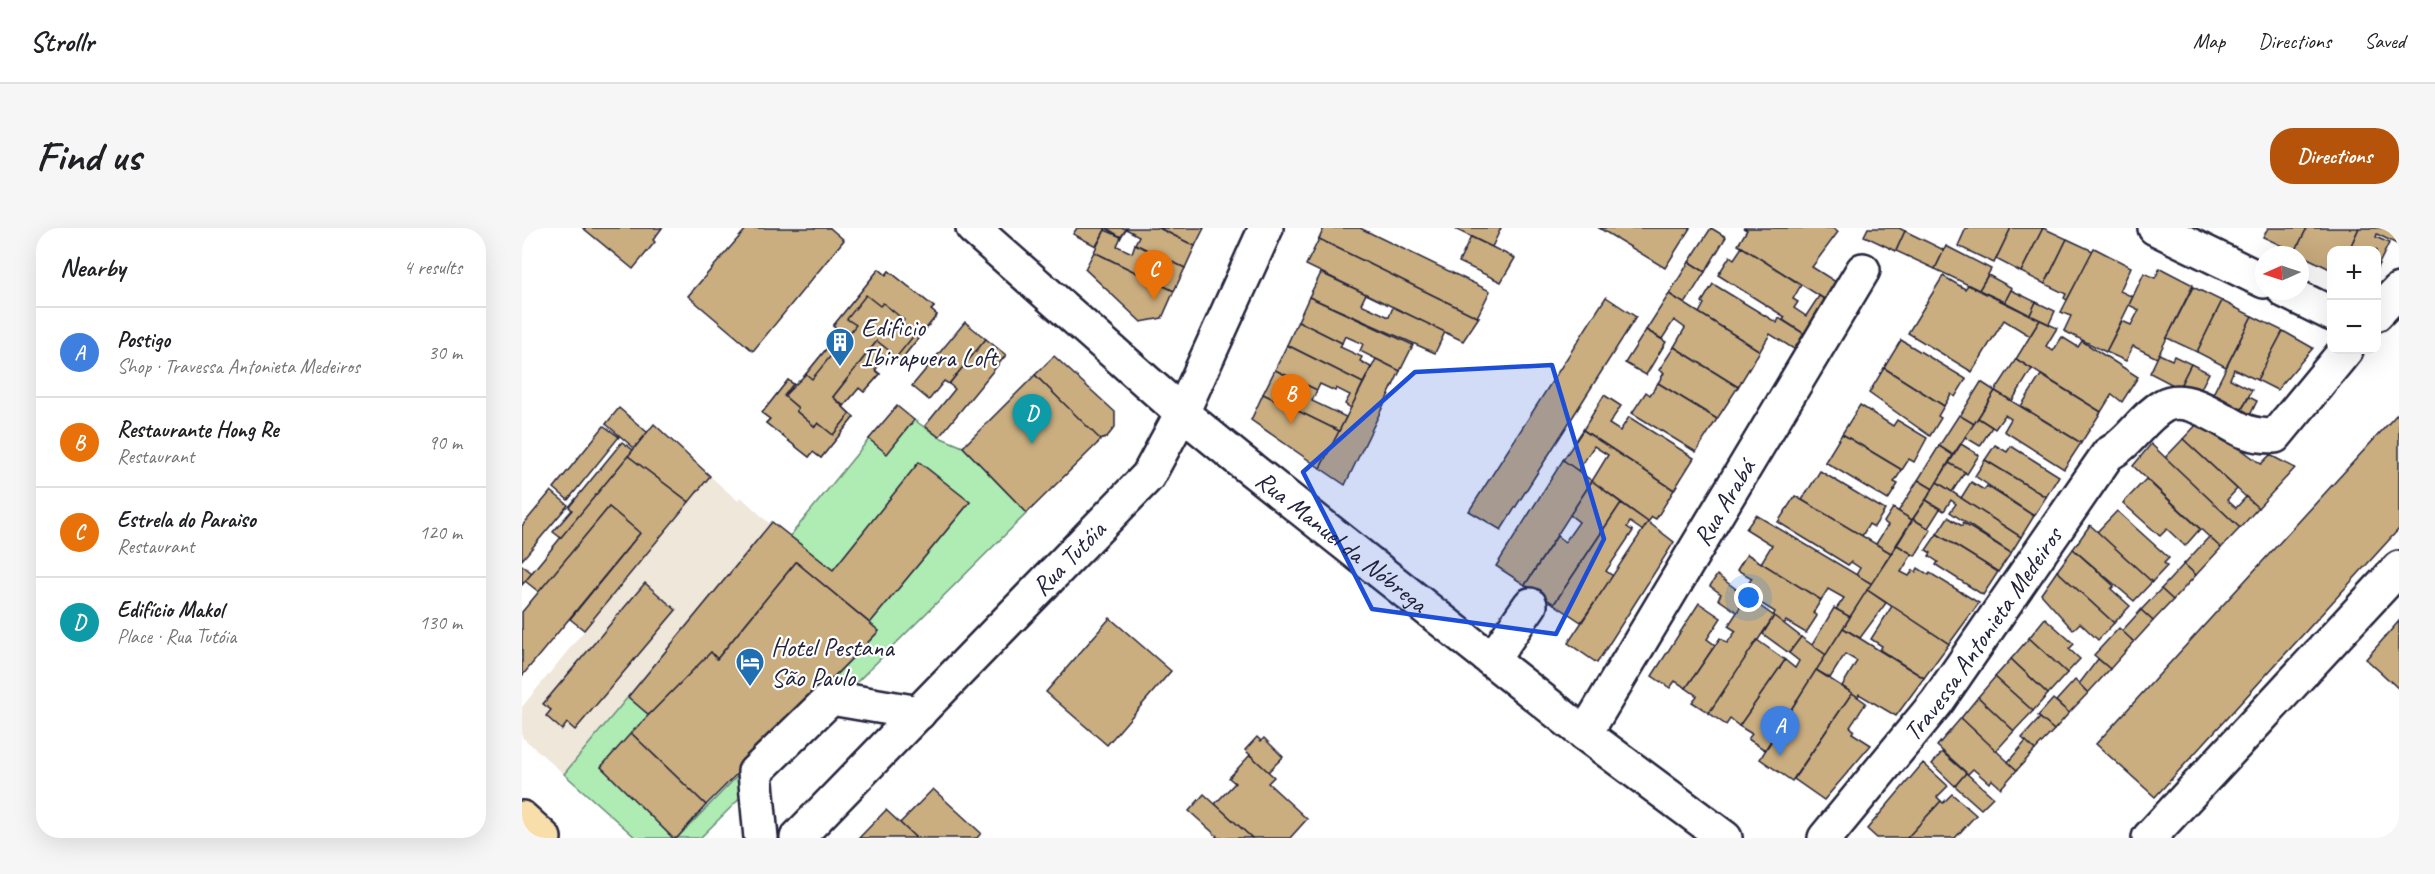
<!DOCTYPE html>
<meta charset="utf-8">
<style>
body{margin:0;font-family:Caveat,sans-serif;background:#f6f6f6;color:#202124}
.controls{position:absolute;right:18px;top:18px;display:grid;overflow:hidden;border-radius:12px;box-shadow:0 6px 24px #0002}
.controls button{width:54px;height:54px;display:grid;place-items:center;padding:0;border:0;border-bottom:2px solid #e0e0e0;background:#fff;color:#202124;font:30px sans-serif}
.compass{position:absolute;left:1733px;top:18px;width:54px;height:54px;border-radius:50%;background:#fff;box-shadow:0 6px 24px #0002;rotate:267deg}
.you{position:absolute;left:1227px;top:370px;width:21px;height:21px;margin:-15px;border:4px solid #fff;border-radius:50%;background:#1a73e8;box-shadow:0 0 0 9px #1a73e833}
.badge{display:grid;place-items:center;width:39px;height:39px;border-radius:50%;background:#b45309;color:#fff;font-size:20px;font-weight:700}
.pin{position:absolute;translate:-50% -50px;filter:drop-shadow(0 2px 3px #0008)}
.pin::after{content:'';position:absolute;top:32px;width:21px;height:18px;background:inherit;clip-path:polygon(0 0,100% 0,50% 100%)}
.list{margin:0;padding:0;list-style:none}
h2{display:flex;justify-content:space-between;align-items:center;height:78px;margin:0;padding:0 24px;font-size:26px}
h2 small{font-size:20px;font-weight:400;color:#757577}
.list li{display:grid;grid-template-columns:39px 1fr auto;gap:18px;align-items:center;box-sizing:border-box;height:90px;padding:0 24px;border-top:2px solid #e0e0e0}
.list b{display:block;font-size:22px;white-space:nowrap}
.list p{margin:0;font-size:20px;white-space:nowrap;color:#757577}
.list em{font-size:20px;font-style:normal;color:#757577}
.map{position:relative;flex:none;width:1877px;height:610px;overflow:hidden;border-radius:24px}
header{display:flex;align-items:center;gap:36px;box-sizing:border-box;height:84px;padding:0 30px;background:#fff;border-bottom:2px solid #e0e0e0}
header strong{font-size:28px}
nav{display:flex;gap:33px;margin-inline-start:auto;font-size:21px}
.intro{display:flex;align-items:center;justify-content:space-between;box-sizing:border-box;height:144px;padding:0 36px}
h1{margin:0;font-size:42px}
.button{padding:15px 27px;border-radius:24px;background:#b45309;color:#fff;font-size:21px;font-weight:700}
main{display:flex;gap:36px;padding:0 36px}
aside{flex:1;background:#fff;border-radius:24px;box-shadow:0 6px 24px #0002}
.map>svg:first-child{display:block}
.built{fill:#efe7d9}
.green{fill:#aeecb3;stroke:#688777;stroke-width:1.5}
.building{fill:#caae80;stroke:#22223b;stroke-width:1.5}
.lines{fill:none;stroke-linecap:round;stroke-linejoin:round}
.minor-casing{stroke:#22223b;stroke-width:38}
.major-casing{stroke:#22223b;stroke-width:38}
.minor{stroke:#fff;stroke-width:33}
.major{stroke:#f8deab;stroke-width:33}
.marked{fill:#1d4ed8;fill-opacity:0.2;stroke:#1d4ed8;stroke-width:4.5;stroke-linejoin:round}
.labels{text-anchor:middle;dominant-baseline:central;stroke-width:4.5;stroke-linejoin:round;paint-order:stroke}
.poi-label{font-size:26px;fill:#22223b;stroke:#fff;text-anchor:start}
.street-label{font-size:26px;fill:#22223b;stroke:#fff}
</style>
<header>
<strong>Strollr</strong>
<nav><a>Map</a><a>Directions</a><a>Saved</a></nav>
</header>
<div class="intro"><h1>Find us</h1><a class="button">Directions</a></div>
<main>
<aside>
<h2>Nearby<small>4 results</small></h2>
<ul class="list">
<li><span class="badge" style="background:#3f7fe0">A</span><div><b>Postigo</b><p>Shop · Travessa Antonieta Medeiros</p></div><em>30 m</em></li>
<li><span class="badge" style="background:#e8710a">B</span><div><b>Restaurante Hong Re</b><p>Restaurant</p></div><em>90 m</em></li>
<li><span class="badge" style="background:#e8710a">C</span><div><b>Estrela do Paraiso</b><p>Restaurant</p></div><em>120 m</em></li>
<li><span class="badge" style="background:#0f9aa8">D</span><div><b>Edifício Makol</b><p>Place · Rua Tutóia</p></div><em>130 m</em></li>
</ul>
</aside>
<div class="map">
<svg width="1877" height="610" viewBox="0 0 1877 610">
<rect width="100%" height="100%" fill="#fff"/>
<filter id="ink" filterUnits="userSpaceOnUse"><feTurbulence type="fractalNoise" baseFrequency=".0167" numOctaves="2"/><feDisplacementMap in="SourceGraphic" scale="12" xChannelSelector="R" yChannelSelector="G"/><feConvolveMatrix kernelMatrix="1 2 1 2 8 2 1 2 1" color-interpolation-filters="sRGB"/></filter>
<g filter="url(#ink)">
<polygon class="built" points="188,248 216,273 219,269 248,296 42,546 0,509 0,479"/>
<g class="green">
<polygon points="392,192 417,209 441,219 505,285 178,610 155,610 357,403 348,395 448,274 397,234 311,342 268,308 347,211 365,225"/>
<polygon points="106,469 127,487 79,539 151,610 114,610 42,546"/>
</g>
<g class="building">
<polygon points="61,0 140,0 131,12 133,14 111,41"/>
<polygon points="225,0 308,0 322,12 231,123 166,68"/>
<polygon points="555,0 584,0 574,18 551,6"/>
<polygon points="584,0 637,0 673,18 663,40 613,16 617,8 604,1 599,9"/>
<polygon points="637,0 682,0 673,18"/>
<polygon points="802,0 838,0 968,63 955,89 797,11"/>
<polygon points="931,0 979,0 970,19"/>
<polygon points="1077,0 1168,0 1143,40"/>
<polygon points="1189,0 1204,9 1183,44 1167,34"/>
<polygon points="1221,0 1310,0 1316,4 1290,39 1314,54 1304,72 1216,17 1225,2"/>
<polygon points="1346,0 1377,0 1383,3 1374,23 1342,8"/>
<polygon points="1444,0 1489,0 1472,35 1436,18"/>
<polygon points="1489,0 1521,0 1499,44 1474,31"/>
<polygon points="1521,0 1545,11 1523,56 1499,44"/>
<polygon points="1746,0 1785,0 1773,24 1741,9"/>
<polygon points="1785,0 1837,0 1827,22 1810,22 1810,42 1773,24"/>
<polygon points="1837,0 1877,0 1877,17 1855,6 1854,9 1867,15 1854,42 1854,22 1827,22"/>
<polygon points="583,2 599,9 595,18 610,25 613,16 663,40 652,63 572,24"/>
<polygon points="1383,3 1422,22 1413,41 1374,23"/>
<polygon points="949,9 993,30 979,54 937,34"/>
<polygon points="797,11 955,89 957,89 941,113 844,66 784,37"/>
<polygon points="1545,11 1571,23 1545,72 1542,70 1544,66 1523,56"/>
<polygon points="1424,18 1469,41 1457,62 1413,41"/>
<polygon points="1220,19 1279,57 1271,71 1276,74 1272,80 1284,88 1297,68 1304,72 1284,107 1261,92 1263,89 1196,47 1208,28 1212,31"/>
<polygon points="1572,20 1609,39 1598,63 1611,69 1584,124 1542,103 1549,88 1539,84"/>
<polygon points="572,24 652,63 640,90 619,94 563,41"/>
<polygon points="1167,34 1183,44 1163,76 1147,66"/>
<polygon points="1638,40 1671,57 1635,130 1611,118 1604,133 1584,124 1600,93 1609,97 1617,82 1607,77 1622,45 1633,50"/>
<polygon points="357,41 364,47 367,43 412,79 409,82 415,87 377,134 373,131 393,106 379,95 382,92 361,75 358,78 344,67 325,91 334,97 290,151 284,146 310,114 305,111 314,100 311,98"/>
<polygon points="357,41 364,47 367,43 412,79 409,82 415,87 377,134 366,126 353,142 358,146 342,164 337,160 321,179 332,189 299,230 291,224 287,229 244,195 248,191 240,185 266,152 274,158 284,146 310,114 305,111 314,100 311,98"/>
<polygon points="799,45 844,66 839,76 867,89 871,79 923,104 913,125 787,69"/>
<polygon points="1466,47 1490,60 1483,74 1457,62"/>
<polygon points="1421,48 1443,61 1446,57 1518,92 1508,108 1482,92 1450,144 1386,105"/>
<polygon points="1191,56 1255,95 1257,90 1284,107 1275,123 1248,106 1238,123 1177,85 1182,76 1180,74"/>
<polygon points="1671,59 1700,73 1675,124 1645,110"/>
<polygon points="1489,62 1514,74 1508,87 1483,74"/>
<polygon points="1147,66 1238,123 1216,159 1152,119 1163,100 1152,92 1140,111 1124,102"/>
<polygon points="344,67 358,78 361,75 382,92 379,95 393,106 373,131 355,113 311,169 328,186 311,207 296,195 293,199 274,183 276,180 262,168 284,146 290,151 334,97 325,91"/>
<polygon points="787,69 891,117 878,143 838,123 841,116 823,108 820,115 776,93"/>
<polygon points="1084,69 1114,89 979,302 947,283"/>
<polygon points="1700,73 1730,88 1704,139 1675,124"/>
<polygon points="1514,74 1533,83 1527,96 1508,87"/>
<polygon points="1730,88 1761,103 1735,152 1712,141 1708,151 1730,162 1716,188 1687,174"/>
<polygon points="1518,92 1535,100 1524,118 1531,123 1540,109 1556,119 1560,113 1616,149 1600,174 1590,166 1579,184 1494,131"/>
<polygon points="776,93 820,115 818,119 840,129 838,133 849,139 841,155 765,117"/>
<polygon points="443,94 464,111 427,156 422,153 407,172 390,158"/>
<polygon points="1124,102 1144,114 1124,147 1103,135"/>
<polygon points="1761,103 1791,120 1755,162 1735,152"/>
<polygon points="464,111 484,127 417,209 403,198 433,161 427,156"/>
<polygon points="1379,112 1444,151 1433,169 1429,166 1422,178 1362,140"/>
<polygon points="355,113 369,124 353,142 358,146 342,164 337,160 322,178 311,169"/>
<polygon points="765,117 841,155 829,180 823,176 828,167 814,160 813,163 798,156 795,162 753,142"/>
<polygon points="1152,119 1216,159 1195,191 1136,155 1142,145 1137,142"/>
<polygon points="1637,126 1650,132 1652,128 1669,136 1657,160 1628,145"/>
<polygon points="532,128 593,184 593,199 584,210 578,212 513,147"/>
<polygon points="854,131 878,143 823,257 798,240"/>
<polygon points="1494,131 1510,141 1490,173 1473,163"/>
<polygon points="1669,136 1687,145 1675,168 1657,160"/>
<polygon points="1362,140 1422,178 1416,188 1419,190 1408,208 1347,165"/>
<polygon points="753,142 795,162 790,173 824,189 817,203 741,166"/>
<polygon points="513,147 579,212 505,285 441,219"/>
<polygon points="1519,147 1579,184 1559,215 1499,178"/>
<polygon points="266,152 271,156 262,168 276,180 274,183 293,199 296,195 311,207 328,186 332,189 299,230 291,224 287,229 244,195 248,191 240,185"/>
<polygon points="1459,154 1473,163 1452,196 1438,188"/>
<polygon points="1136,155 1195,191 1174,224 1110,185 1124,164 1128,167"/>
<polygon points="1473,163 1559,215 1542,241 1482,203 1489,191 1483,187 1473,201 1456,190"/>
<polygon points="741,166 817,203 798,240 729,192"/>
<polygon points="1082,167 1099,178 1087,196 1098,203 1107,189 1172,230 1152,262 1061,202"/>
<polygon points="1727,169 1735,173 1725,193 1716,188"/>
<polygon points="1338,177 1371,198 1375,192 1405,210 1392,234 1387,231 1380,242 1320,206"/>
<polygon points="375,178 392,192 365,226 347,211"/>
<polygon points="97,180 126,205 112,220 84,196"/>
<polygon points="1877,184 1877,301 1633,569 1574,516"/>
<polygon points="1437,187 1452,196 1431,227 1417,218"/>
<polygon points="1456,190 1470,199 1458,218 1443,209"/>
<polygon points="1678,193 1693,207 1696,204 1739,236 1748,227 1773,240 1736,280 1661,211"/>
<polygon points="132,196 188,248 167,274 106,228"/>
<polygon points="82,198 97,209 46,272 32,260"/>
<polygon points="1061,202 1152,262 1134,291 1130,289 1126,294 1070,253 1086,227 1072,218 1056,243 1041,232"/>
<polygon points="1320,206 1380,242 1372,254 1376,256 1366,272 1303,234"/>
<polygon points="1661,211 1715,261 1705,272 1714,280 1724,269 1736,280 1718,300 1643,230"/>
<polygon points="100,214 111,222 39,310 31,304 50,282 47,279"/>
<polygon points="1439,216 1457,227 1445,246 1427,235"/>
<polygon points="1629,216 1718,300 1699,320 1611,238"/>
<polygon points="1473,217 1485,224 1489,218 1537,248 1524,269 1463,232"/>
<polygon points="1417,218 1431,227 1411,261 1396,252"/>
<polygon points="106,228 167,274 62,402 48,391 118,305 87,279 17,364 3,353"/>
<polygon points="1041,232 1070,253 1003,357 974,338"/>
<polygon points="1463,232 1524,269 1512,288 1453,248"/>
<polygon points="397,234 448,274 348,395 274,334 195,431 189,424 127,487 106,469 250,294 311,342"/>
<polygon points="1427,235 1443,244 1430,264 1415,254"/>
<polygon points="1298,243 1363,282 1352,299 1347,296 1340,308 1280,272"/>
<polygon points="1624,251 1678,301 1663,318 1645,301 1638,308 1601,275"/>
<polygon points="1396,252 1411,261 1390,292 1376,284"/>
<polygon points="1070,253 1099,275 1032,376 1003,357 1035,308 1043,314 1057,294 1048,287"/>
<polygon points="1415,254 1499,309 1489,325 1428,284 1434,276 1429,272 1422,283 1404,272"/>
<polygon points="1449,254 1462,262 1465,258 1512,288 1499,309 1439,270"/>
<polygon points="29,263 46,277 0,332 0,298"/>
<polygon points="1273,268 1369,325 1350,356 1334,347 1338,340 1329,334 1326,337 1256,294"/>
<polygon points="1404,272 1418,281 1406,300 1391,291"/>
<polygon points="1099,275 1126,294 1121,303 1108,294 1105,299 1111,303 1084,343 1091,348 1059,394 1032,376"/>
<polygon points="87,279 118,305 0,448 0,384"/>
<polygon points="1371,280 1390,292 1369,325 1354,316 1366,297 1362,294"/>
<polygon points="1595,283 1647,330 1642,335 1645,338 1630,354 1575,304"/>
<polygon points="1234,287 1350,356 1328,389 1314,381 1322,370 1306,361 1299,372 1239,335 1250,317 1224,301"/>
<polygon points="1426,289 1440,298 1441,295 1489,325 1476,344 1415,306"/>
<polygon points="1391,291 1409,302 1393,328 1375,317"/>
<polygon points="1126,294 1152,314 1075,435 1046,415"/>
<polygon points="1568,297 1630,354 1612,373 1551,321"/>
<polygon points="1415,306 1476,344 1461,367 1414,337 1416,334 1407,328 1409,325 1404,322"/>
<polygon points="1687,309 1699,320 1674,347 1662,336"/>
<polygon points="1375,317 1390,326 1379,344 1387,348 1391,342 1394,344 1396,340 1407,347 1408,345 1457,375 1427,416 1345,362"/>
<polygon points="1551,321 1592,358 1589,361 1608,378 1592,395 1535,343"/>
<polygon points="1225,326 1299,372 1291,385 1295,388 1284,405 1264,393 1262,396 1251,388 1253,384 1221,364 1230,350 1215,342"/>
<polygon points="274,334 357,403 184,577 109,505 189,424 195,431"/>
<polygon points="1662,336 1674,347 1651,372 1639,361"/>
<polygon points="0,337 10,345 0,357"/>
<polygon points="1535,343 1592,395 1576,412 1558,395 1551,402 1519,366"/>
<polygon points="1195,347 1225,369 1215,384 1196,371 1199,366 1188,358"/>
<polygon points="123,355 154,382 53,502 45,495 40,502 24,488 29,482 21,476"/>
<polygon points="1639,361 1651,372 1631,393 1619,382"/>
<polygon points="1345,362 1364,375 1338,410 1321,400"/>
<polygon points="1225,369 1252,388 1187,485 1170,474 1175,468 1164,460 1198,410 1205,415 1214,403 1206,398"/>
<polygon points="1177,375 1199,390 1185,411 1193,417 1164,460 1153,453 1148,460 1130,448"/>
<polygon points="1370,378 1427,416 1402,450 1358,422 1360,418 1349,411"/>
<polygon points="1312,380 1328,389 1304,427 1290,417"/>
<polygon points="1619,382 1631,393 1612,414 1600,403"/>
<polygon points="1252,388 1279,409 1267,425 1241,406"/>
<polygon points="588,390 649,443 585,517 524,464"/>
<polygon points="1523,390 1552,416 1547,421 1558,431 1545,445 1507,410"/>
<polygon points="1877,393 1877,461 1844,431"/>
<polygon points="1321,400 1402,450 1374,488 1337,466 1336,469 1320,458 1335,433 1323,426 1308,450 1294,442"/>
<polygon points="1597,400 1612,414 1588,441 1572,427"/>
<polygon points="1279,409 1304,427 1243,522 1226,511 1230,506 1217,498 1263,432 1273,440 1277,433 1267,425"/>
<polygon points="1507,410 1545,445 1526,466 1489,431"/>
<polygon points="1235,412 1263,432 1217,498 1208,491 1204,497 1187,485"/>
<polygon points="1489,431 1526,466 1511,483 1473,449"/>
<polygon points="1576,431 1588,441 1566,465 1557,456"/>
<polygon points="1294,442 1330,465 1270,553 1238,531"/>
<polygon points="1473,449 1511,483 1492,503 1456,469"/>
<polygon points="1553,452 1566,465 1547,485 1534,473"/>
<polygon points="1330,465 1344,475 1328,499 1332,502 1330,505 1349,517 1302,572 1272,551"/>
<polygon points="1456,469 1492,503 1474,523 1439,490"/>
<polygon points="1531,471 1547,485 1532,502 1516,488"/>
<polygon points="1439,490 1495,542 1479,560 1470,552 1467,555 1451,541 1446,546 1415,518"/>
<polygon points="1518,490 1532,502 1513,522 1500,510"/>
<polygon points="109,505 184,577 155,610 151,610 79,539"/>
<polygon points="735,509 739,513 742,510 761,529 746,544 723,522"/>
<polygon points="1504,513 1513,522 1495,542 1486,534"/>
<polygon points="1420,524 1444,545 1433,558 1410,536"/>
<polygon points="728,527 752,549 746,555 785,591 768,610 730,610 693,576 713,555 707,550"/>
<polygon points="1401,535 1426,558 1415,569 1419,573 1385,610 1355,610 1345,601"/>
<polygon points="1444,545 1471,569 1459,581 1433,558"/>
<polygon points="411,561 459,605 455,610 394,610 378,595"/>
<polygon points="682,566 693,576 730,610 693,610 695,608 667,583"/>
<polygon points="1430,566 1454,587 1433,610 1385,610 1419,573 1421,575"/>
<polygon points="364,582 378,595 394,610 337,610"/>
</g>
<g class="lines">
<g class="minor-casing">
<g id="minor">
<path id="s1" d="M451,0L660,185L715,230L1063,506L1203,610"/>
<polyline points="1633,0 1742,53"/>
<polyline points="1763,63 1810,86"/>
<polyline points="1854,86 1877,62"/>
<polyline points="970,432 1008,377"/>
<path id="s2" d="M1063,506L1341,42"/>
<polyline points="239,610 233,544 309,470 397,485"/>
<path id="s3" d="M275,610L626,248L660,185L744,0"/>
<path id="s4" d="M1303,610L1415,474L1586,226C1608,215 1620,190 1641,178C1665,164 1700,193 1722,203C1732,207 1742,208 1753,208L1824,122"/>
<polyline points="1627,610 1877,340"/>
</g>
</g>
<g class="major-casing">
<polyline id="major" points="0,590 22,610"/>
</g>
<use href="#minor" class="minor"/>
<use href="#major" class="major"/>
</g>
</g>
<path class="marked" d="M1030,137L1082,311L1034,406L850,381L781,244L893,144Z"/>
<defs>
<g id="building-pin" transform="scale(1.5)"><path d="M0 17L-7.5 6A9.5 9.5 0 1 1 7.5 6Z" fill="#1f6fb2" stroke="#fff"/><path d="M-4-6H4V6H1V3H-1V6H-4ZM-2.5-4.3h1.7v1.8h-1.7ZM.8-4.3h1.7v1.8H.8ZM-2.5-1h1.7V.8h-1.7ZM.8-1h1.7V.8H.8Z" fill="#fff"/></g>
<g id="hotel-pin" transform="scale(1.5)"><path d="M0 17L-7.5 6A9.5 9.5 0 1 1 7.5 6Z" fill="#1f6fb2" stroke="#fff"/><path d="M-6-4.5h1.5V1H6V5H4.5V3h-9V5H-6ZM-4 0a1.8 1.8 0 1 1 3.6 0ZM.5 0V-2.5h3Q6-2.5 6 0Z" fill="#fff"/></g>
</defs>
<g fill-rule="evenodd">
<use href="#building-pin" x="318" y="114"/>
<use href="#hotel-pin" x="228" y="434"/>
</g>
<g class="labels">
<g class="poi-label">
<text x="339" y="99">Edificio<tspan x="339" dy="30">Ibirapuera Loft</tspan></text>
<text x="249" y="419">Hotel Pestana<tspan x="249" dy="30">São Paulo</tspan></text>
</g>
<g class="street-label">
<text stroke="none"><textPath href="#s2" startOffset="270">Rua Arabá</textPath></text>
<text stroke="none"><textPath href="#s1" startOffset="484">Rua Manuel da Nóbrega</textPath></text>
<text stroke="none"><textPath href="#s3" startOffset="390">Rua Tutóia</textPath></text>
<text stroke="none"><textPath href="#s4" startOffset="258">Travessa Antonieta Medeiros</textPath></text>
</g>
</g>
</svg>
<div class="controls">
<button>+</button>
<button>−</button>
</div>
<svg class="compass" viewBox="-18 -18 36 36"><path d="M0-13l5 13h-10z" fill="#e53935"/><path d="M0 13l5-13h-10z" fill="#757577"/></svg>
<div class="you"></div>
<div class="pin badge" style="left:1258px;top:528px;background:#3f7fe0">A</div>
<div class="pin badge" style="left:769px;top:196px;background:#e8710a">B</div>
<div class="pin badge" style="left:632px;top:72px;background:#e8710a">C</div>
<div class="pin badge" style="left:510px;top:216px;background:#0f9aa8">D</div>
</div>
</main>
